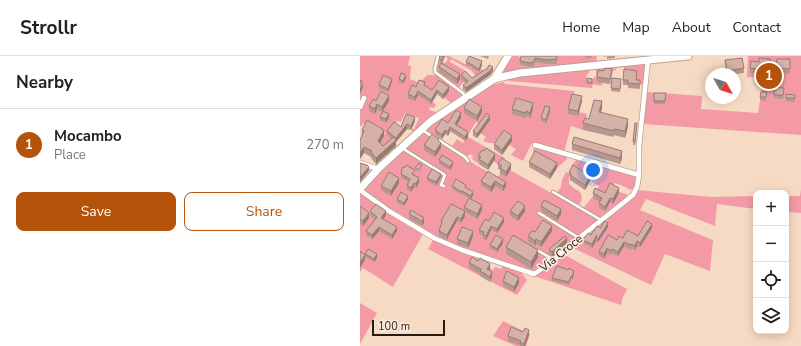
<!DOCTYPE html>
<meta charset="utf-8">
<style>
body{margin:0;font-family:"Nunito Sans",sans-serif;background:#f2f2f2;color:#222}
.controls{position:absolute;right:12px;bottom:12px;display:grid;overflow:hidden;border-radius:8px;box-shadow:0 2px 10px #0003}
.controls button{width:36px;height:36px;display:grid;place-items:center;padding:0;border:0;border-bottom:1px solid #e0e0e0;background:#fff;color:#222;font:20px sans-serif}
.compass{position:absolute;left:345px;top:12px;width:36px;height:36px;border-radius:50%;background:#fff;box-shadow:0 2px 10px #0003;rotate:129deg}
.scale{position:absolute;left:12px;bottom:10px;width:73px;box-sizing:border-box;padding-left:4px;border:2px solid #271c14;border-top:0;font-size:11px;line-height:14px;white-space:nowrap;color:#271c14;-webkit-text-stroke:3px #fceadc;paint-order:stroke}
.you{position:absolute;left:233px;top:114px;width:14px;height:14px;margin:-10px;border:3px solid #fff;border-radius:50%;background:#1a73e8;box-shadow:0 0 0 6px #1a73e833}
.badge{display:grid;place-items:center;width:26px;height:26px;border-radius:50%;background:#b45309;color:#fff;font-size:13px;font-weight:700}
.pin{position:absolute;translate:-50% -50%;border:2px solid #fff;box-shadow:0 1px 4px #0006}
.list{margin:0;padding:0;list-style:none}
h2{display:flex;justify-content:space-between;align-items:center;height:52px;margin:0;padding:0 16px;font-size:17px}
h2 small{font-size:13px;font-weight:400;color:#767676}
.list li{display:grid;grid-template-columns:26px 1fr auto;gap:12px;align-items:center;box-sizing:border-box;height:72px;padding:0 16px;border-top:1px solid #e0e0e0}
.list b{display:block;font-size:15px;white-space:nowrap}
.list p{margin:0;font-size:13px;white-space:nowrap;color:#767676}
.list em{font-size:13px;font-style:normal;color:#767676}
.actions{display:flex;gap:8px;padding:12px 16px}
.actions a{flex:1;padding:9px 0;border:1px solid #b45309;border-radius:8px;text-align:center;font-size:14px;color:#b45309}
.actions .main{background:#b45309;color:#fff}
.icon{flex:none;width:22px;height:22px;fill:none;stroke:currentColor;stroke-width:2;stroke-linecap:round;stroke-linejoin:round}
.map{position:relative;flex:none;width:441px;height:290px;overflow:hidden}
header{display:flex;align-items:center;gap:24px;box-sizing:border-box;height:56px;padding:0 20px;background:#fff;border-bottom:1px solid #e0e0e0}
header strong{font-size:19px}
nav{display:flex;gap:22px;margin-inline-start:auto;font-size:14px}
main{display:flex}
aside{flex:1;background:#fff}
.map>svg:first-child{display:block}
.green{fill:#f49aa7}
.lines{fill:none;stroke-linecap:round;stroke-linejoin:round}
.lane-casing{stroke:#bda18b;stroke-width:4.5}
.street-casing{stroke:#bda18b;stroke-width:6}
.secondary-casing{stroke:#bda18b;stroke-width:9}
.lane{stroke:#fff;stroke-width:2.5}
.street{stroke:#fff;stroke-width:4.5}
.secondary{stroke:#fff;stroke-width:7}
.wall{fill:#b79890}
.shaded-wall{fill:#957c75}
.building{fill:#d5b1a7;stroke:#957c75}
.labels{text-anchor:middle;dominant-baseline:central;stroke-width:3.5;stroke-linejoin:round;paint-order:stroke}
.street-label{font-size:12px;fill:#271c14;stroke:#fceadc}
</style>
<header>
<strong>Strollr</strong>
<nav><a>Home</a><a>Map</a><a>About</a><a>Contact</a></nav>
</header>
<main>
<aside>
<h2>Nearby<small></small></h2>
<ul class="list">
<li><span class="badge">1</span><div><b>Mocambo</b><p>Place</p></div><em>270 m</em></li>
</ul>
<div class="actions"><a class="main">Save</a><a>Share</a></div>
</aside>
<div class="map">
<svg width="441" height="290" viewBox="0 0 441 290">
<rect width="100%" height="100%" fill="#f7dac3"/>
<g class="green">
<polygon points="0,0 50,0 48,9 51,10 50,23 60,27 67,19 77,19 78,17 76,12 78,5 81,7 82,6 85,7 88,3 85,0 89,0 113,12 120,13 126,15 117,22 112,15 91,3 90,6 104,14 109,19 109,24 101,23 104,26 96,34 102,40 91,47 84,41 83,43 76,37 61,41 70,47 72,45 76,49 74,52 70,51 69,54 76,56 75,58 53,76 51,74 52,73 54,73 59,62 45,57 41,66 37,65 32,81 23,96 20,88 25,77 19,73 20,71 7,65 1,70 0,70"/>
<polygon points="150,0 158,0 161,2 160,9 173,12 176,3 172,0 237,0 236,7 142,18 141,14"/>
<polygon points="388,0 441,0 441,79 283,68 287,36 342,40 341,53 398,57 400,44 402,22 387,21"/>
<polygon points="284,9 286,11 284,28 280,29 264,18 264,10"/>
<polygon points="254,12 256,13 256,14 253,15 250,28 243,27 241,30 233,28 232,32 149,25 147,23 151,21 229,14 229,17 227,18 226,23 231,24 236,20 236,13"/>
<path d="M143,26L145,28L214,35L218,60L219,56L227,58L223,74L211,70L204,96L172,87L163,105L151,99L156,93L149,89L152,85C142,86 132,89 123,85L126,81L120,77L130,64L121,70L116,66L109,77L108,81L145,102L140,110L133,105L119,104L121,106L119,108L112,103L113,100L110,98L108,100L92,90L97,83L103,87L104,86L108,81L82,67L74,79L65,73L129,30Z"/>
<polygon points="63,76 137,122 140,118 146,121 150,114 240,164 180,214 174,215 102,194 74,182 1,135 20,115"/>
<path d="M175,91L207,100V103L197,112L175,100C173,97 172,94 175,91Z"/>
<path d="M218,103L277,120L275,131L271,134L261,129L255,127L252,133L268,139C262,149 249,155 240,162L226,153L224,151C230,144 235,138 239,130L213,114L214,113L211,110L215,105Z"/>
<path d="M206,116L211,118L209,121V128L215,133L218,134C222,138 223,142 220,148H218L198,137V135L201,131L202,124Z"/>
<polygon points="441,133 441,157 426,156 426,140 440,140"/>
<polygon points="277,134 351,141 396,140 396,153 357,148 355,170 286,143 280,154 353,184 350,215 305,198 291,229 211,191 262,150"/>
<polygon points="0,137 63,178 33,231 3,212 0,216"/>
<polygon points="73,184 121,204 120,206 133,214 135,211 142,213 143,209 161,216 167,224 157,239 68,193"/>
<polygon points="203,198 267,233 263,241 261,249 174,220"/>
<polygon points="0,247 17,257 0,288"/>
<polygon points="143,265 170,278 166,290 156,290 133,280"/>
</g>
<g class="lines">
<g class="lane-casing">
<g id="lane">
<polyline points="78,0 75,12 75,16 103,37 105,40"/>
<polyline points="62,74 73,81"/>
<polyline points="77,83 105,101 108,105"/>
<polyline points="42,92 85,119 81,129 84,130"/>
<polyline points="193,136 241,164"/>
<polyline points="179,157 219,182"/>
<polyline points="177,194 189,201 189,208"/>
</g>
</g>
<g class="street-casing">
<g id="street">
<polyline points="0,51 4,42"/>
<polyline points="175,89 279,119"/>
<polyline points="0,107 18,113"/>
<polyline points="0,134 29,155 74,182 102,194 174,218 189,208 219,182 273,139 277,131 279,119 279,90 288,4"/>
</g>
</g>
<g class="secondary-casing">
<g id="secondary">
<polyline points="134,23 148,0"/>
<polyline points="0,133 19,112 71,65 134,23 146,20 160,17 328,0"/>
</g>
</g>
<use href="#lane" class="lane"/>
<use href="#street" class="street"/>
<use href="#secondary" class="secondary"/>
</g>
<g class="wall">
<polygon points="85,0 82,7 100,23 97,28 79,16 79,11 81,7 79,6 79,2"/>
<polygon points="120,0 129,0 128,3"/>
<polygon points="161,0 197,0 197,8 187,8 175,6 174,11 169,11 160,9 160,5"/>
<rect x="225" y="0" width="7" height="2"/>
<polygon points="244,0 255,0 255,2 247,3 247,0 244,1"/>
<polygon points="417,3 430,3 430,18 416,17"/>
<polygon points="365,4 384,12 384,17 375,18 366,18"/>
<polygon points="106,6 122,9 119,16 113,13 113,12 106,9"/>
<polygon points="410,7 409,13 414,18 413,23 404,22 404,18 390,17 390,12"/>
<polygon points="133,15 130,19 106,36 103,34 103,29 106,27 101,24 101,19 112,22"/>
<polygon points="252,18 250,28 237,26 237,21"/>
<polygon points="277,20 277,24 280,29 280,33 268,32 268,29 263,29 263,24"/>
<polygon points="46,22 43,28 39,26 39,23"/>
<polygon points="227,22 232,23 232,28 227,28"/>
<polygon points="32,26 28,36 19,32 19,29"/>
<polygon points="261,27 260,36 251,35 251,32"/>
<polygon points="65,30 72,34 89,35 83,43 77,38 71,48 58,39 55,45 48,42 48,38 56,31"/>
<polygon points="424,35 423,43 414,42 414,39"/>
<polygon points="401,36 407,36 406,45 400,44"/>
<polygon points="294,37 306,37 305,48 294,48"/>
<polygon points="426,38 435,39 435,46 426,45"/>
<polygon points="16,45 29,45 23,55 29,61 26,67 20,64 20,61 22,56 17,53 15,58 9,55 9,50"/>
<polygon points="222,45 218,60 208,58 208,53"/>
<polygon points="104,52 122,56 117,65 104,57"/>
<polygon points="173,52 170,62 166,60 165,62 152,58 152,53"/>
<polygon points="242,52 241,56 268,70 265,82 254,79 254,81 223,74 223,67 229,63"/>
<polygon points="190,55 186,67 181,65 181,62"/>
<polygon points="101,62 97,69 108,81 105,85 90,75 88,80 85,78 82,83 75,79 75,74 88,67"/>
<polygon points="130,64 117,82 113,80 113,75"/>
<polygon points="55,65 51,74 47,73 36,86 36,90 16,108 11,102 11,101 4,97 0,103 2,74 24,80 20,87 23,90 31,82 27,79 27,75 41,71"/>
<polygon points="277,70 275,89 273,89 273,85"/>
<polygon points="79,85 81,92 75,101 64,94 64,89"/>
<polygon points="152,85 142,99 134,93 134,88"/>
<polygon points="212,88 262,102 260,108 212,94"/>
<polygon points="118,100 135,103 128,114 119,108 119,105 118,105"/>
<polygon points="79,104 93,109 90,114 79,108"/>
<polygon points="169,106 197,112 190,123 169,111"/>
<polygon points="138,108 151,113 146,121 140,118 140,114 138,113"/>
<polygon points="41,115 55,118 54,119 59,126 56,132 54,131 51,136 47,134 47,129 49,126 41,122"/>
<polygon points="128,115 146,130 143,135 135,130 131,136 121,129 121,125"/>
<polygon points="209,116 230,125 225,134 210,124"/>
<polygon points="81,121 76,130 67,125 67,122"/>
<polygon points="39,127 31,140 21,134 21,130"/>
<polygon points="92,130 106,132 113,139 111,143 122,154 117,163 105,156 105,160 101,167 97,165 89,179 87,184 79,180 79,175 81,169 81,165 104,155 104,151 109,142 102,138 102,139 92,133"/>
<polygon points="233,137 259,137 253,148 250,146 245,155 239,152 239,147 240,146 233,142"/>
<polygon points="37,143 48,143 44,150 37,147"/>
<polygon points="0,150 9,162 3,170 0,168"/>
<polygon points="181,150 201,158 197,165 181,155"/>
<polygon points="10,155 26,159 24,163 37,175 32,183 19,175 12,183 6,179 6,175 15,163 10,160"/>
<polygon points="150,155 165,155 158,165 150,160"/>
<polygon points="49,158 64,167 62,170 49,163"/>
<polygon points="129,165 144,166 137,177 131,174 126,184 123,183 123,180 119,178 119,174"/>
<polygon points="248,171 238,186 236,185 232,192 223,187 223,184 241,172"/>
<polygon points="292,172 280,191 277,190 275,194 271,192 270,194 264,190 258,200 252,197 251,199 247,197 244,203 239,200 239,196 257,184 263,182 278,180"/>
<polygon points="192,175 181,191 176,188 175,190 168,185 168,180 175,176"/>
<polygon points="113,180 108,192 97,188 97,183"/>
<polygon points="143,187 137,196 130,192 130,189"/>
<polygon points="207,187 192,201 189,198 189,193"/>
<polygon points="146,191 178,201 171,213 146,198"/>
<polygon points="5,198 17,202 14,206 5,201"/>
<polygon points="109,207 130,213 129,215 132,221 130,226 120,220 120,218 109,212"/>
<polygon points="208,214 214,218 212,224 211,223 209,229 192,225 192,222"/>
<polygon points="144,221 159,227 154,236 143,230"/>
<polygon points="169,279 165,290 160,290 160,289 148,285 148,280"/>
</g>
<g class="shaded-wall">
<polygon points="83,0 85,0 82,7 82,4"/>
<polygon points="122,5 122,9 119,16 119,13"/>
<polygon points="133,11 133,15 130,19 106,36 106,32"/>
<polygon points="100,18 100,23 97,28 97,23"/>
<polygon points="46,19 46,22 43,28 43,25"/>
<polygon points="32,23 32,26 28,36 28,33"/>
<polygon points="3,28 3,31 0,38 0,34"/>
<polygon points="89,31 89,35 83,43 83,39"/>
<polygon points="77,34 77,38 71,48 71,44"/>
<polygon points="58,35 58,39 55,45 55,41"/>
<polygon points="29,40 29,45 22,56 22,51"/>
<polygon points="222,40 222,45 218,60 218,55"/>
<polygon points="242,45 242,52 239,63 239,56"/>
<polygon points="173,47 173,52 170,62 170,57"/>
<polygon points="17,48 17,53 15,58 15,53"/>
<polygon points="122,51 122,56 117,65 117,60"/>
<polygon points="190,51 190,55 186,67 186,64"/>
<polygon points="101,57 101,62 95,72 95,68"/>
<polygon points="29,58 29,61 26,67 26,63"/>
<polygon points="130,60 130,64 117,82 117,78"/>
<polygon points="55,61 55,65 51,74 51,70"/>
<polygon points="268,63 268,70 265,82 265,75"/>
<polygon points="47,68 47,73 36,86 36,82"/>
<polygon points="90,71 90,75 88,80 88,76"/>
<polygon points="24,74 24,80 18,91 18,85"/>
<polygon points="85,74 85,78 82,83 82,79"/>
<polygon points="108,76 108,81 105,85 105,81"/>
<polygon points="152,80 152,85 142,99 142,94"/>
<polygon points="36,84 36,90 16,108 16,102"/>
<polygon points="81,87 81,92 75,101 75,96"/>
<polygon points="4,91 4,97 0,103 0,97"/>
<polygon points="262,95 262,102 260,108 260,102"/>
<polygon points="135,98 135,103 128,114 128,109"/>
<polygon points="93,106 93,109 90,114 90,111"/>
<polygon points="197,107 197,112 190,123 190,118"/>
<polygon points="151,108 151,113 146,121 146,116"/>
<polygon points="9,111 9,115 0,126 0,121"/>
<polygon points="81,118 81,121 76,130 76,126"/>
<polygon points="230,120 230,125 225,134 225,129"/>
<polygon points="39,122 39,127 31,140 31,135"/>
<polygon points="59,122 59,126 56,132 56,128"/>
<polygon points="135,125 135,130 131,136 131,131"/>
<polygon points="146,126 146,130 143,135 143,130"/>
<polygon points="54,127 54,131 51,136 51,132"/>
<polygon points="259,132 259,137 253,148 253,143"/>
<polygon points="113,136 113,139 111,143 111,140"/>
<polygon points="48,140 48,143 44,150 44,147"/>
<polygon points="250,142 250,146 245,155 245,151"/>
<polygon points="122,149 122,154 117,163 117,158"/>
<polygon points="165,150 165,155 158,165 158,160"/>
<polygon points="201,153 201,158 197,165 197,160"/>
<polygon points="26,155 26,159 21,166 21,162"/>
<polygon points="105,155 105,160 101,167 101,163"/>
<polygon points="9,157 9,162 3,170 3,165"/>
<polygon points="97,161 97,165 89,179 87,184 87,179 89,175"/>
<polygon points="64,162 64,167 62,170 62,165"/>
<polygon points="144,162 144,166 137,177 137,173"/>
<polygon points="248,167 248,171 238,186 238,183"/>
<polygon points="292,168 292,172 280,191 280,187"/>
<polygon points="131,170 131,174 126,184 126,180"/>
<polygon points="192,170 192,175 181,191 181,186"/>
<polygon points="19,171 19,175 12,183 12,179"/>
<polygon points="37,171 37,175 32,183 32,179"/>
<polygon points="113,175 113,180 108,192 108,187"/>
<polygon points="236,181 236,185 232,192 232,188"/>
<polygon points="207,182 207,187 192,201 192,196"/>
<polygon points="143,183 143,187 137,196 137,193"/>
<polygon points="176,183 176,188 175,190 175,185"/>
<polygon points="277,185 277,190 275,194 275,190"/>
<polygon points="264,186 264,190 258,200 258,196"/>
<polygon points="247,192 247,197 244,203 244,198"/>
<polygon points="178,194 178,201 171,213 171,206"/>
<polygon points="17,198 17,202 14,206 14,203"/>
<polygon points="5,199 5,204 0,212 0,207"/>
<polygon points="130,208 130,213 127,218 127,213"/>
<polygon points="214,215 214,218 212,224 212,221"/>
<polygon points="132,216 132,221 130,226 130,221"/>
<polygon points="159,222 159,227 154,236 154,231"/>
<polygon points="169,274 169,279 165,290 164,290 164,288"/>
</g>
<g class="building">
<polygon points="80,0 83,0 82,4 79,2"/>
<polygon points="109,0 122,5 119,13 113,10 113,9 106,6"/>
<polygon points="161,0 197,0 197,3 187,4 175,2 174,6 169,7 160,5"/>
<polygon points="382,2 384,12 367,15 365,4"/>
<polygon points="399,2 410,3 409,13 414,13 413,18 404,18 405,14 390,12 391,5 399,6"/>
<polygon points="417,3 430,3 430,13 416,12"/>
<polygon points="81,7 100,18 97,23 79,11"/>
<polygon points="129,9 133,11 130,15 106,32 103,29 108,25 101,19 105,15 112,22 126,13 127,13"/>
<polygon points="245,12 252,13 250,23 237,21 238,14 244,15"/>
<polygon points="264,13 277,15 276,24 280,24 280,28 268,27 268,24 263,24"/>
<polygon points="41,17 46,19 43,25 39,23"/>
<polygon points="23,19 32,23 28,33 19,29"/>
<polygon points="227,22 232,23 232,27 227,26"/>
<polygon points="252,22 261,23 260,33 251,32"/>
<polygon points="0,24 2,25 1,26 3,28 0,34"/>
<polygon points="59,24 65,26 64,29 72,34 79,24 89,31 83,39 77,34 71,44 58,35 55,41 48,38 52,29 56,31"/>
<polygon points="414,31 424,32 423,39 414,39"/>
<polygon points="21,35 29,40 22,51 17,48 15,53 9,50 13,43 16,45"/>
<polygon points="401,36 407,36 406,41 400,41"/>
<polygon points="294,37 306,37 305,45 294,45"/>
<polygon points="212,38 222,40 218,55 208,53"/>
<polygon points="426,38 435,39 435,42 426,42"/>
<polygon points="156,42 173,47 170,57 166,55 165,57 152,53"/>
<polygon points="109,43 122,51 117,60 104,52"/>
<polygon points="234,44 242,45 239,56 268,63 265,75 254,73 254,75 223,67 225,62 229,63"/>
<polygon points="185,50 190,51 186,64 181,62"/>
<polygon points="96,54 101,57 95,68 108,76 105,81 90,71 88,76 85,74 82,79 75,74 82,63 88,67"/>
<polygon points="23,55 29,58 26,63 20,61"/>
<polygon points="127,57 130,60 117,78 113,75"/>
<polygon points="46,58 55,61 51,70 47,68 36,82 27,75 34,66 41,71"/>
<polygon points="7,64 24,74 18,85 23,90 33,81 36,84 16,102 11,96 12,95 4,91 0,97 0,84 4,75 2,74"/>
<polygon points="275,67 277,67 275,86 273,85"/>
<polygon points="144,74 152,80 142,94 134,88"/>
<polygon points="72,78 79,83 78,84 81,87 75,96 64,89"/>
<polygon points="214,81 262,95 260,102 212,88"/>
<polygon points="126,92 135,98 128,109 119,103 121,101 118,100 122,94 124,95"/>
<polygon points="175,95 197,107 190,118 169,106"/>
<polygon points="82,99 93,106 90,111 79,104"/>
<polygon points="142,102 151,108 146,116 140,112 142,110 138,108"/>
<polygon points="0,107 7,109 9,111 0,121"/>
<polygon points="59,107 62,109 59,114 55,112"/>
<polygon points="46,109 55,114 52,118 59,122 56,128 54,127 51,132 47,129 50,123 41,118 42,116 41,115 43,111 44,112"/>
<polygon points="213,109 230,120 225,129 210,119 211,117 209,116"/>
<polygon points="72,113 81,118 76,126 67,122"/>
<polygon points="128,115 142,124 146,126 143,130 135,125 131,131 121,125"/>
<polygon points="29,116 39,122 31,135 21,130"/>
<polygon points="96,123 106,129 105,131 113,136 111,140 102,135 102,136 92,130"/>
<polygon points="250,127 259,132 253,143 250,142 245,151 239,147 242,142 233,137 235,132 245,137"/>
<polygon points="41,136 48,140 44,147 37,143"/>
<polygon points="109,142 122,149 117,158 104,151"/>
<polygon points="184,144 201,153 197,160 181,150"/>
<polygon points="158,145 165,150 158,160 150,155"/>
<polygon points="16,148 26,155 21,162 37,171 32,179 19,171 12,179 6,175 17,161 10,155"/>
<polygon points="91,148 105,155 101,163 97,161 89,175 87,179 79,175 82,166 81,165"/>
<polygon points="0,150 9,157 3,165 0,163"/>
<polygon points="51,154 64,162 62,165 49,158"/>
<polygon points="134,156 144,162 137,173 131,170 126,180 123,179 124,176 119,174 125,163 129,165"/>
<polygon points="183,164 192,170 181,186 176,183 175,185 168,180 172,175 175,176"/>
<polygon points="244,165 248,167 238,183 236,181 237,179 232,188 223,184 228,177 231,179 237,170 241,172"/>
<polygon points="287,165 292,168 280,187 277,185 275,190 271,188 270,189 264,186 258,196 252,193 251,195 247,192 244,198 239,196 248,179 257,184 259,180 263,182 267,174 278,180"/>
<polygon points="102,171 113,175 108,187 97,183"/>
<polygon points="136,179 143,183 137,193 130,189"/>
<polygon points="153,179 178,194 171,206 146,191"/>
<polygon points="205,180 207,182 192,196 189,193"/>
<polygon points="8,193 17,198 14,203 5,198"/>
<polygon points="0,195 5,199 0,207"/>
<polygon points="112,201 118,205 120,202 130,208 127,213 132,216 130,221 120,215 121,213 109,207"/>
<polygon points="197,210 208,214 209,212 214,215 212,221 211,220 209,226 192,222"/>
<polygon points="147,215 159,222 154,231 143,225 145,221 144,221"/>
<polygon points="151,271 163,276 165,272 169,274 164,288 160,287 161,285 148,280"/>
</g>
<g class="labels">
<g class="street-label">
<text transform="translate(201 197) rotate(-39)">Via Croce</text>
</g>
</g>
</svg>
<div class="controls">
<button>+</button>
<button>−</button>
<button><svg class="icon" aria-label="locate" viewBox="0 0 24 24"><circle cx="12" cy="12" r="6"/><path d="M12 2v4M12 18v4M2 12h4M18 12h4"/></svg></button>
<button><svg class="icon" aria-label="layers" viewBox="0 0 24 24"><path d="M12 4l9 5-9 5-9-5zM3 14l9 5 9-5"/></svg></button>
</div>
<svg class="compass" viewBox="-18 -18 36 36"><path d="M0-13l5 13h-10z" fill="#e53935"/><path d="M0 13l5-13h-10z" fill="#767676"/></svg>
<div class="scale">100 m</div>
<div class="you"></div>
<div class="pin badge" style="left:409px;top:20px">1</div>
</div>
</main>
